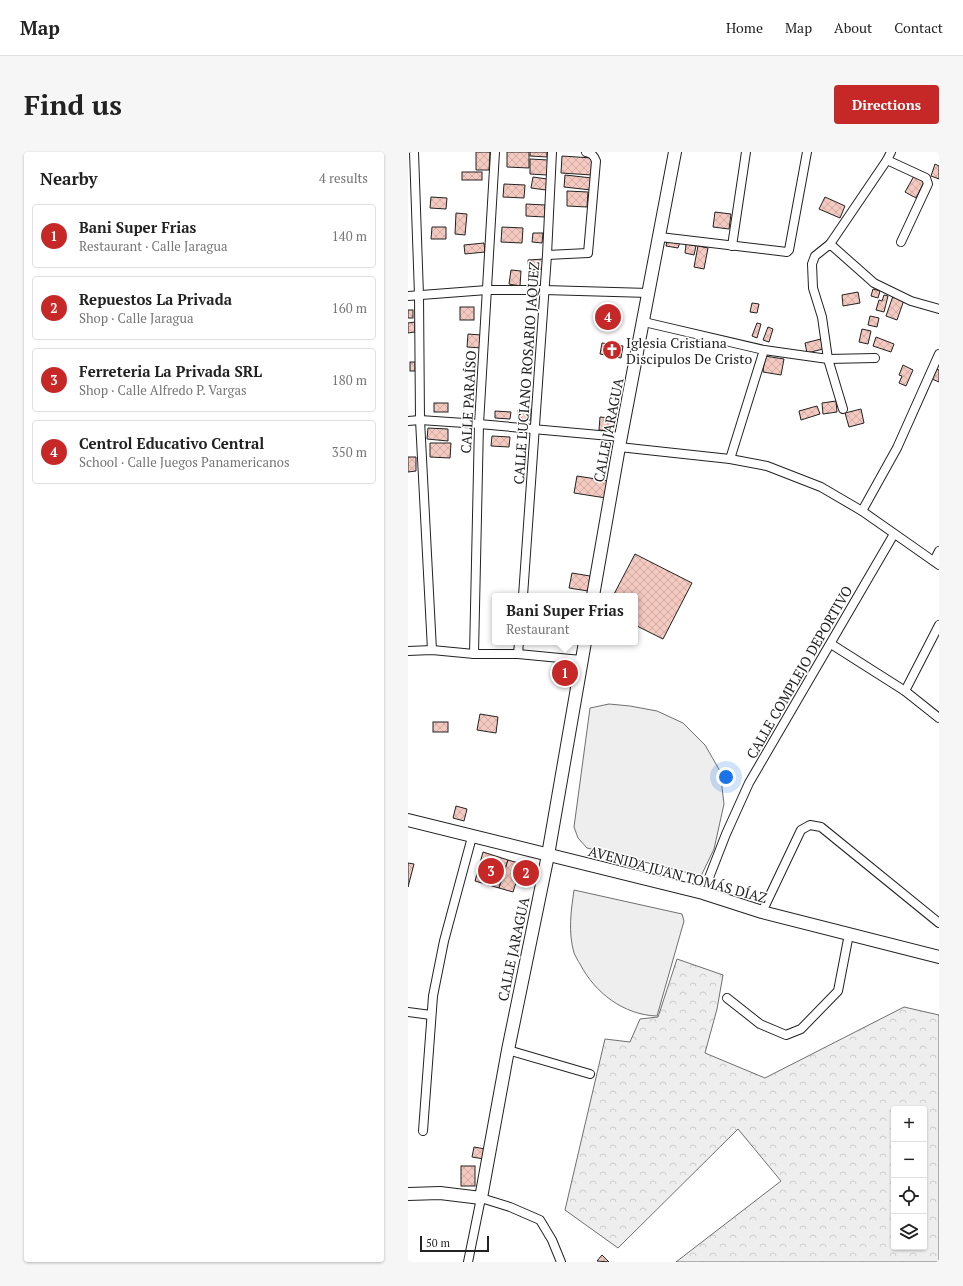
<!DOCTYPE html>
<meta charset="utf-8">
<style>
body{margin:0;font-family:"PT Serif",serif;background:#f6f6f6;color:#222}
.controls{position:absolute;right:12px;bottom:12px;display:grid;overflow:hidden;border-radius:4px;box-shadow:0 1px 3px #0004}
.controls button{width:36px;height:36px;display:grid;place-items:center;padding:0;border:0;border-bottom:1px solid #e0e0e0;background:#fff;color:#222;font:20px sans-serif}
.scale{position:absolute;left:12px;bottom:10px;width:69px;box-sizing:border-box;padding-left:4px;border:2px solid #222;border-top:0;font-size:11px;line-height:14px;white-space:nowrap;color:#222;-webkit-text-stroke:3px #fff;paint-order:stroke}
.you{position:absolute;left:318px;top:625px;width:14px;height:14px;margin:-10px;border:3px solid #fff;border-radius:50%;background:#1a73e8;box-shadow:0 0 0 6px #1a73e833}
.badge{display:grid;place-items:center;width:26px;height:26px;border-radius:50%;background:#c62828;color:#fff;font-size:13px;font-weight:700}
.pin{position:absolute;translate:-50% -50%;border:2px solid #fff;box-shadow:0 1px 4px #0006}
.popup{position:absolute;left:84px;top:441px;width:146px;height:52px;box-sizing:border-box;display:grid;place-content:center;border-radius:4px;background:#fff;filter:drop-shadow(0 1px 3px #0005);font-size:13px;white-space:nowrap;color:#767676}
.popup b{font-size:15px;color:#222}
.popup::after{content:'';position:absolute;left:50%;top:100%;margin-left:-8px;border:8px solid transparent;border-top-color:#fff}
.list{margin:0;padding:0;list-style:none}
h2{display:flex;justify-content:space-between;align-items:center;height:52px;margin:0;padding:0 16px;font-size:17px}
h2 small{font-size:13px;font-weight:400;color:#767676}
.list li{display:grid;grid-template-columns:26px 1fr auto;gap:12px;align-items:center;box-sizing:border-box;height:64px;margin:0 8px 8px;padding:0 8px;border:1px solid #e0e0e0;border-radius:4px}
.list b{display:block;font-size:15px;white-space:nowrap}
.list p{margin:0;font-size:13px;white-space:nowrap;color:#767676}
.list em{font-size:13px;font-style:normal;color:#767676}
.icon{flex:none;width:22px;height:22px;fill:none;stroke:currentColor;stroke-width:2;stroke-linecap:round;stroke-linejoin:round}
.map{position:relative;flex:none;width:531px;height:1110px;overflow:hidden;border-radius:4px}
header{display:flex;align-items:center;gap:24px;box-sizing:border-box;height:56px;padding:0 20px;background:#fff;border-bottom:1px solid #e0e0e0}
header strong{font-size:19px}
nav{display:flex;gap:22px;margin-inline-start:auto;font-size:14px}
.intro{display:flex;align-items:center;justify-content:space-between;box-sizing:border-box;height:96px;padding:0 24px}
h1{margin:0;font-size:28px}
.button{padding:10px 18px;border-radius:4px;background:#c62828;color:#fff;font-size:14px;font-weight:700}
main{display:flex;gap:24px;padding:0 24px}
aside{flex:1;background:#fff;border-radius:4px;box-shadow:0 1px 3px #0004}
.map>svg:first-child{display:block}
.grass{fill:#eee;stroke:#6f6f6f}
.forest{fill:url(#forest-crowns);stroke:#6f6f6f;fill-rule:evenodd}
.building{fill:url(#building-cross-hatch);stroke:#222}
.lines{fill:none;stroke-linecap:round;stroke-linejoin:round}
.street-casing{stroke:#222;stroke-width:10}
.secondary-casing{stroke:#222;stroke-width:14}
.street{stroke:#fff;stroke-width:8}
.secondary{stroke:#fff;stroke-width:12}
.labels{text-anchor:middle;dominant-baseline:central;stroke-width:3;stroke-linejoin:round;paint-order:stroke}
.poi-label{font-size:14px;fill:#222;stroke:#fff;text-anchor:start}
.street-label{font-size:14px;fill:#222;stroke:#fff}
</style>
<header>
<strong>Map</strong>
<nav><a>Home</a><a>Map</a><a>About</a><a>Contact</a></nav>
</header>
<div class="intro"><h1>Find us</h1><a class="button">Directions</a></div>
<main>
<aside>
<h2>Nearby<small>4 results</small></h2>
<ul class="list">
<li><span class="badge">1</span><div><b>Bani Super Frias</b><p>Restaurant · Calle Jaragua</p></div><em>140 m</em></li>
<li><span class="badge">2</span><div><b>Repuestos La Privada</b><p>Shop · Calle Jaragua</p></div><em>160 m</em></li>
<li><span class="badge">3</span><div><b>Ferreteria La Privada SRL</b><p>Shop · Calle Alfredo P. Vargas</p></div><em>180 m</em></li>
<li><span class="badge">4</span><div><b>Centrol Educativo Central</b><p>School · Calle Juegos Panamericanos</p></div><em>350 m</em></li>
</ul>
</aside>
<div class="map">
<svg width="531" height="1110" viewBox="0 0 531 1110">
<defs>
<pattern id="forest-crowns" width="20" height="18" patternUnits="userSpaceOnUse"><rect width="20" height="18" fill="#eee"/><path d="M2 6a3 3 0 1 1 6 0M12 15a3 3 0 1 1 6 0" fill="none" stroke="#ccc"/></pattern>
<pattern id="building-cross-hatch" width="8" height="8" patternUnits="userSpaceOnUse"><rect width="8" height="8" fill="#f3c9c0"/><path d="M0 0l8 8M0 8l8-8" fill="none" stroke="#d0aca5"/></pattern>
</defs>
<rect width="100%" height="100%" fill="#fff"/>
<g class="grass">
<polygon points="201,552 222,554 249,559 275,571 297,593 312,619 316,652 306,697 293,724 179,696 170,686 166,675 182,556"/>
<path d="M166,738L274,762L276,769L249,864C216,863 187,841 172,812C170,809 168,805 166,801C160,780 163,759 166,738Z"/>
</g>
<path class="forest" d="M269,807L315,823L309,857L297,901L357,926L496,855L531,863V1110H268L373,1029L330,977L210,1096L157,1058L197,887L222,890L232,867L250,865ZM486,957H516V1095H486Z"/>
<g class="building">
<polygon points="68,0 82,0 81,18 68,18"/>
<polygon points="99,0 121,0 121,16 99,15"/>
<polygon points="122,0 139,0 139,5 122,4"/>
<polygon points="154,4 184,6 184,23 153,21"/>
<polygon points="122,7 140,8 139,23 122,22"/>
<polygon points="527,12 531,14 531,27 523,24"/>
<rect x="54" y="20" width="20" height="8"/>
<polygon points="157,23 184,26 183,38 156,35"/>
<polygon points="506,24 516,30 508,46 497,40"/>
<polygon points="125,25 139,27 138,38 123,36"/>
<polygon points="96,32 117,33 116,46 95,45"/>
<polygon points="159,39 180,40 179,55 159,54"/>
<polygon points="23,45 39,46 38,57 22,56"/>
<polygon points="417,45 437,54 432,66 411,57"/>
<polygon points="118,52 137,53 137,65 118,64"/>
<polygon points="307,60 323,62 321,77 305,75"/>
<polygon points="48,61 59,62 57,83 47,82"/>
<polygon points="24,75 38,75 38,87 23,87"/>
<polygon points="94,75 115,76 114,91 93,90"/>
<polygon points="125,81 135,81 134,91 124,90"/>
<polygon points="259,88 272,90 270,96 258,94"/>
<polygon points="76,91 77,100 57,102 56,93"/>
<polygon points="278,92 288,94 286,103 277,101"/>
<polygon points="290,94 300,96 296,117 286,115"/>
<polygon points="136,107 137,117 121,118 120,108"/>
<polygon points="103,118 113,119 112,134 101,132"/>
<polygon points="465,137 472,139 470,146 463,144"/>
<polygon points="450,140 452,151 435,154 434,143"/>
<polygon points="476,143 480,144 476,160 468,158 471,148 474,149"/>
<polygon points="485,144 496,148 489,168 478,164"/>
<polygon points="344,151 351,152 349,161 342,160"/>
<rect x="52" y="155" width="14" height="13"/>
<rect x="0" y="158" width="5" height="8"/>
<polygon points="462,164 471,166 469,175 460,173"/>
<polygon points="7,170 7,180 0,181 0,171"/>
<polygon points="349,171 353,172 349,186 344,184"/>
<polygon points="360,175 365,177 361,190 355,188"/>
<polygon points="454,177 463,179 460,192 451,190"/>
<polygon points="60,182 73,183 73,196 59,195"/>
<polygon points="468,185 486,192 483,200 465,194"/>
<polygon points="413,187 415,197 399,201 397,191"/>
<polygon points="194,191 215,194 213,206 192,202"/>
<polygon points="357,204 376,207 373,223 355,220"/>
<rect x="2" y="210" width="5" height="9"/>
<polygon points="495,213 505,218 498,234 491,231 494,224 491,223"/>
<polygon points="528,217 531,218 531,230 524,227"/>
<polygon points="428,249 429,260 415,262 414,251"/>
<rect x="26" y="251" width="14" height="9"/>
<polygon points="409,254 412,262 393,268 391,259"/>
<polygon points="123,257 123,268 111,269 110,258"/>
<polygon points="453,257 456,271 441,275 437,261"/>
<polygon points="87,259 103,260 102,267 87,266"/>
<polygon points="192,265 213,267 212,280 191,278"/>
<polygon points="20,276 40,277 40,289 19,287"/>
<polygon points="84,284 102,285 101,295 83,294"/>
<polygon points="22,291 43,291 42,306 22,305"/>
<polygon points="0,305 8,305 8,319 0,320"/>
<polygon points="169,324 201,329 198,346 166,341"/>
<polygon points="227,402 284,431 255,487 227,473 227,444 205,444"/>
<polygon points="164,421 182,424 180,439 161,436"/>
<polygon points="151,515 164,516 163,527 150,526"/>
<polygon points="72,562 90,565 88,581 69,578"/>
<rect x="25" y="570" width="15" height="10"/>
<polygon points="48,654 59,657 56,669 45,666"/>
<polygon points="75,700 100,708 91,736 67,729"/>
<polygon points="100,708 114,712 105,740 91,736"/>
<polygon points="115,708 128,711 122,733 109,729"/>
<polygon points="0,711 6,712 0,735"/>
<polygon points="66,995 77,997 76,1007 64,1005"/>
<rect x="53" y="1014" width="14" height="20"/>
<polygon points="194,1103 201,1110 189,1109"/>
</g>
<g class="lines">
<g class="street-casing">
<g id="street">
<polyline points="6,0 11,143 12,268 24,498"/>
<polyline points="479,8 518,26 520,32 493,90"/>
<polyline points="252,85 379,100 381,98 399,0"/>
<polyline points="422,92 479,8 483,0"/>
<polyline points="324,94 338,0"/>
<path d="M139,103L180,101L188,9C186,3 183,1 178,0"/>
<polyline points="0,144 79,138 136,138 241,141"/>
<polyline points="236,170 356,198 322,307"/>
<polyline points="356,198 420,207 467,206"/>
<polyline points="435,257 420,207 414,165 405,136 404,112 407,104 422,92 466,131 503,149 531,157"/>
<polyline points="0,269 12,268 71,272 213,285"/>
<polyline points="211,295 322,307 359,314 413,335 454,359 531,413"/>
<polyline points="454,359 489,296 531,202"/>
<polyline points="526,409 531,399"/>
<polyline points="115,444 139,103 144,0"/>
<polyline points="423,492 497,539 531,566"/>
<polyline points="0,499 24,498 66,502 110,502 173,508"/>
<polyline points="66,502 71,272 87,0"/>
<polyline points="110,502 111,490"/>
<polyline points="497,539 531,473"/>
<polyline points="295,741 318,682 341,631 486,382"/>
<polyline points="354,760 393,678 402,673 413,675 531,771"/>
<polyline points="319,846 352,872 378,883 393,877 430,839 441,782"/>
<polyline points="0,860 23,863"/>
<polyline points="100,898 182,922"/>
<polyline points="15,979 25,844 36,789 64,685"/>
<polyline points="60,1110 73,1046 102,1055 132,1068 144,1088 153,1110"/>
</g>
</g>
<g class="secondary-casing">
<g id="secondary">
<polyline points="185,444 211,295 267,0"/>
<polyline points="0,668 295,741 354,760 531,805"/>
<polyline points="0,1042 32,1041 73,1046 100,898 140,703 177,490"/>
</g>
</g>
<use href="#street" class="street"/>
<use href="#secondary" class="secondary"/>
</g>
<defs>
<g id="church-disc" transform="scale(1)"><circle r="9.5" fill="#c62828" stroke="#fff"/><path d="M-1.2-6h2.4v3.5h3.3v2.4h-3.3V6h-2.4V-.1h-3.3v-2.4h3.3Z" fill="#fff"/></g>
</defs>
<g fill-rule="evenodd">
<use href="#church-disc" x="204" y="198"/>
</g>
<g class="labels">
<g class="poi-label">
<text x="218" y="190">Iglesia Cristiana<tspan x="218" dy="16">Discipulos De Cristo</tspan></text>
</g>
<g class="street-label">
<text transform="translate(118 221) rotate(-86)">CALLE LUCIANO ROSARIO JAQUEZ</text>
<text transform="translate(60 250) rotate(-87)">CALLE PARAÍSO</text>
<text transform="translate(200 278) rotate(-79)">CALLE JARAGUA</text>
<text transform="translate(391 520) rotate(-60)">CALLE COMPLEJO DEPORTIVO</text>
<text transform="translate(270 722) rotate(15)">AVENIDA JUAN TOMÁS DÍAZ</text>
<text transform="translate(105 797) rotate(-78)">CALLE JARAGUA</text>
</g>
</g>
</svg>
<div class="controls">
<button>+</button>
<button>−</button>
<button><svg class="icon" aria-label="locate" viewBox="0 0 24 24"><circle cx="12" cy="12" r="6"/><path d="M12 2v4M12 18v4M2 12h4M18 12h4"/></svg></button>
<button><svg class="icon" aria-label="layers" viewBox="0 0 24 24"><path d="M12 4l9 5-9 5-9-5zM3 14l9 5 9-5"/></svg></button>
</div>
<div class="scale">50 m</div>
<div class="you"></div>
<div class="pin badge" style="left:157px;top:521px">1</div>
<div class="popup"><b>Bani Super Frias</b>Restaurant</div>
<div class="pin badge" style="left:118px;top:721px">2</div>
<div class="pin badge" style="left:83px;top:719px">3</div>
<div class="pin badge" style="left:200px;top:165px">4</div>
</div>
</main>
